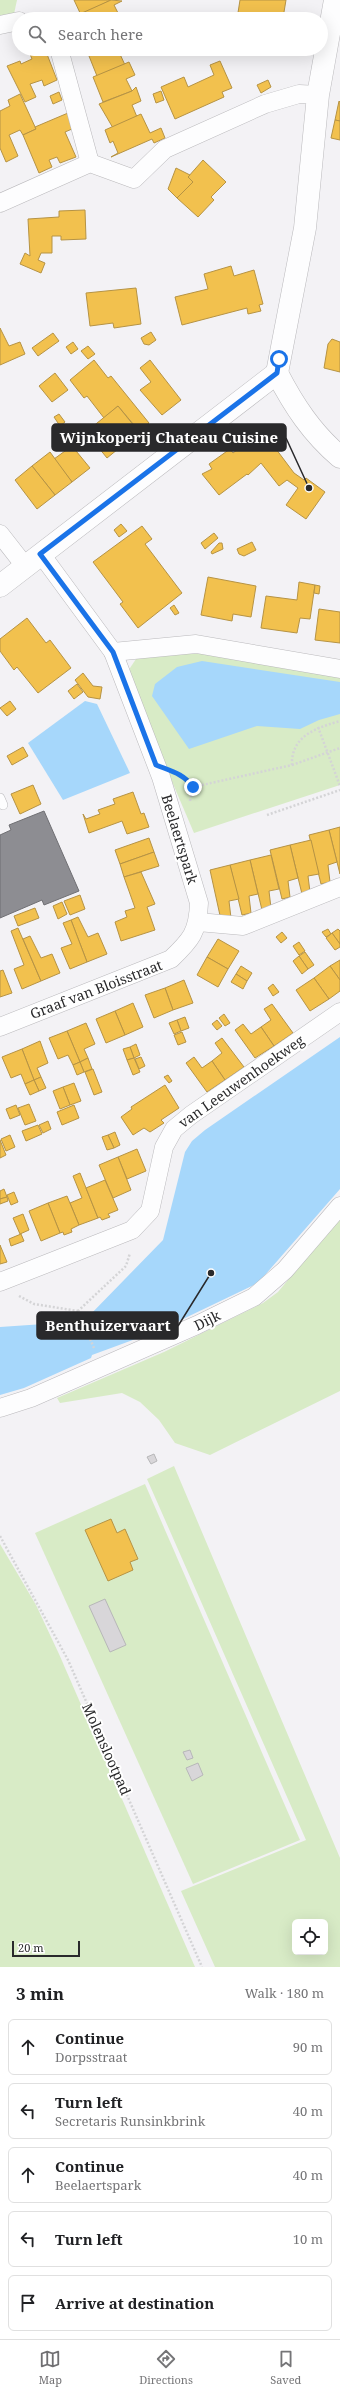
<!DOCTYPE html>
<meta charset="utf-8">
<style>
body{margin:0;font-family:"Noto Serif",serif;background:#f6f6f6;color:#202124}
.controls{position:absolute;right:12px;bottom:12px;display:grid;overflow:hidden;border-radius:6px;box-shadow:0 4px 16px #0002}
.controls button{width:36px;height:36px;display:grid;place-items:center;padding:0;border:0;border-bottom:1px solid #e0e0e0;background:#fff;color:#202124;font:20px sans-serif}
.scale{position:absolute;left:12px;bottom:10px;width:68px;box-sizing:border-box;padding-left:4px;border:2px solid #29292b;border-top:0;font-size:11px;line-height:14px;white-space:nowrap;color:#29292b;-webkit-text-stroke:3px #fff;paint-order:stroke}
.stop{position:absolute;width:12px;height:12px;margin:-9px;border:3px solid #1a73e8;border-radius:50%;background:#fff}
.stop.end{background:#1a73e8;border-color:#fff;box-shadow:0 1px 4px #0008}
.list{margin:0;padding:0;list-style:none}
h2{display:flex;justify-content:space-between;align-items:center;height:52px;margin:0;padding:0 16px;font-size:17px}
h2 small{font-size:13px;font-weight:400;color:#757577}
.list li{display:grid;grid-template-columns:26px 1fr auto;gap:12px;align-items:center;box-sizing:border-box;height:56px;margin:0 8px 8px;padding:0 8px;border:1px solid #e0e0e0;border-radius:6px}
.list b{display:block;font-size:15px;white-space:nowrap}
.list p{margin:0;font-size:13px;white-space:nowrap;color:#757577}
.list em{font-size:13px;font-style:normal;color:#757577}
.icon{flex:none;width:22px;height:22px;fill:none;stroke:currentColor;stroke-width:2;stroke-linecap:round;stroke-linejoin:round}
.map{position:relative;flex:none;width:340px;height:1967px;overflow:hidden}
.search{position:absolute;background:#fff;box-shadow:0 4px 16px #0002;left:12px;right:12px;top:12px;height:44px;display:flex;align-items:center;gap:10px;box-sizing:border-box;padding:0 14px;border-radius:22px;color:#757577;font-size:15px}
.sheet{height:372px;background:#fff}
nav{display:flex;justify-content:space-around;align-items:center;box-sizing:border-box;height:56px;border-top:1px solid #e0e0e0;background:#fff;font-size:11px;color:#757577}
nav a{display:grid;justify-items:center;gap:2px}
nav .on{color:#706f72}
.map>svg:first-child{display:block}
.green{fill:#d8ebc6;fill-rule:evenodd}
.water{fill:#a6d7fb}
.homes{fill:#f2c14e;stroke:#b69344}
.industry{fill:#8d8d92;stroke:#6f6f73}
.building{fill:#d8d6d9;stroke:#b7b7b8}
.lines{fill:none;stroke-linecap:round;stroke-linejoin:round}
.service-casing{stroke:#bab9bc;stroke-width:10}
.minor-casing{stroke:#bab9bc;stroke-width:19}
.tertiary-casing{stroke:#bab9bc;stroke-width:23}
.path{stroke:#d4d4d6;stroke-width:2.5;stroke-dasharray:2 2;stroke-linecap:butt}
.service{stroke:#fdfdfe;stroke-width:9}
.minor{stroke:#fdfdfe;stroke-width:18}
.tertiary{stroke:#fdfdfe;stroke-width:22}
.route{stroke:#1a73e8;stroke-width:5}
.labels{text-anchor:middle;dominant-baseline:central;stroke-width:4;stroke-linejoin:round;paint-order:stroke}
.street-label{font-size:14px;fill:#29292b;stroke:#fff}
.leader{fill:none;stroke:#29292b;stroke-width:1.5}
.callout-dot{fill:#29292b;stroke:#fff;stroke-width:1.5}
.callout{fill:#29292b;stroke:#29292b;stroke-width:1.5}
.callout-label{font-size:15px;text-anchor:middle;font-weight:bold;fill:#fff}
</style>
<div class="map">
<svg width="340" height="1967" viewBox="0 0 340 1967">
<rect width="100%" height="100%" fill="#f3f2f5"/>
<g class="green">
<polygon points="0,0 17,0 14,14 0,20"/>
<polygon points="203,653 340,676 340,785 194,833 126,674 138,656"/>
<polygon points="340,1217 340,1391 210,1455 175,1443 159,1420 140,1402 122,1393 60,1403 57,1398 164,1352 263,1303 278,1292"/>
<path d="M174,1466L340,1858V1967H215L181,1891L306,1840L147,1479ZM295,1922H325V1952H295Z"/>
<polygon points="145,1484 300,1840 193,1884 35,1533"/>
<polygon points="0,1544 36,1605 59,1654 195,1967 0,1967"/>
</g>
<g class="water">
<polygon points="202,661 340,682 340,714 319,720 300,729 257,726 189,749 152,696 155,684 177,667"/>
<polygon points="85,701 97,704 130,773 63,800 28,743"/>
<polygon points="340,1037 340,1189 258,1283 160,1330 92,1355 91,1358 24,1388 0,1395 0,1327 73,1322 78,1325 88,1321 87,1318 163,1240 185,1152 192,1141 205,1130"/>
</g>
<g class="homes">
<polygon points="74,0 111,0 81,15"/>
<polygon points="111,0 122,1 114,5 118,13 114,15 115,19 78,19 77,16 82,13"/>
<polygon points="240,0 286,0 283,18 260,14 259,19 237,19"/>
<polygon points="28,49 45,49 57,80 44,86 42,80 30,84 36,97 25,102 7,66 20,61 21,64 32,59"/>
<polygon points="91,49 125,49 119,52 125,65 97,76 87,51"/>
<polygon points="220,49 236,49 235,54 220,51"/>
<polygon points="220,61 232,88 222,92 224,97 175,119 161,87 184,77 188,87 214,75 210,65"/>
<polygon points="129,62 135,75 126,79 132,91 103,102 93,77"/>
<polygon points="268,80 271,87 261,93 257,85"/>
<polygon points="136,87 141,101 132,105 137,117 113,128 99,104 132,91"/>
<polygon points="161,91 164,100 156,103 153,94"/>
<polygon points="59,92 62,100 53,104 50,96"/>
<polygon points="20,94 36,129 23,135 20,130 9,135 18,156 6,162 0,148 0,111 10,106 8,100"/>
<polygon points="339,101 340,102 340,121 335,120"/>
<polygon points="68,113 72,129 65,132 76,157 60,163 57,157 49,160 52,167 39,173 23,135 36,129 35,127"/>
<polygon points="141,114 150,133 161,128 165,138 154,143 152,139 111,157 118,153 113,141 110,143 105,130"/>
<polygon points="335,120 340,121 340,140 331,138"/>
<polygon points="203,160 226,182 211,197 214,200 198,217 177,198 193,182 188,177"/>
<polygon points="176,168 190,175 188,177 193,182 177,198 168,189"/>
<polygon points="85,210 86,239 61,240 61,236 52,236 52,253 41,253 38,260 45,263 41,273 20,264 25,253 30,256 28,219 59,217 59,211"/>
<polygon points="231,266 234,276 254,270 263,304 259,305 261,311 248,314 247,308 182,325 175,297 208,289 204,274"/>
<polygon points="136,288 141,324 114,328 113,323 90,326 86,293"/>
<polygon points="0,328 9,346 20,342 25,354 0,365"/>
<polygon points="151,332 156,340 149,345 144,344 141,338"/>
<polygon points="53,333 59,341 38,356 32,348"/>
<polygon points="332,339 340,342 340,372 324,368 328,344"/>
<polygon points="73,342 78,349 71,354 66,347"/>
<polygon points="88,346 95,354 88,359 81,351"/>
<polygon points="94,360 108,378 111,376 149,423 139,431 118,406 104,418 87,396 84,398 70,380"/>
<polygon points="150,360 181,400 162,415 140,390 151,382 140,368"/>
<polygon points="55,373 68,390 52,402 39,386"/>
<polygon points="118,406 139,432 107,458 86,432"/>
<polygon points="59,414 65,422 60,426 54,417"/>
<polygon points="264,427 279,446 276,449 294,473 304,480 306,478 325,492 306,519 286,505 298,488 287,480 279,486 261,463 248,475 247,474 219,495 202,474 212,469 209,464 230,449 233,453 262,431 260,429"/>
<polygon points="72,446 90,468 72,482 54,459"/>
<polygon points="50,452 72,482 55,495 32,466"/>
<polygon points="32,466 55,495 37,509 15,480"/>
<polygon points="121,524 127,531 119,537 114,530"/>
<polygon points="142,526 152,539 145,544 182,593 138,628 120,604 123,602 93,562"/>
<polygon points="214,533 218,538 205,549 201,543"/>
<polygon points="252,542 256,550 244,556 239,554 237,549"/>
<polygon points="219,543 222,543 223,549 212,554 211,552"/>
<polygon points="208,577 256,586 251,617 233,614 232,621 201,615"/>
<polygon points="299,582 315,585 310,619 300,618 297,633 261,628 266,596 297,600"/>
<polygon points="315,585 320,586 319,594 314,593"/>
<polygon points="174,605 179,613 175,615 170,608"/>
<polygon points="319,609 340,612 340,643 315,640"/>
<polygon points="27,618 46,643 50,640 71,668 38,693 17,667 14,670 0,651 0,639"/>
<polygon points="83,673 93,686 102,687 100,699 88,697 75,680"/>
<polygon points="77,684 83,692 74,699 68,691"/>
<polygon points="10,701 16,709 7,716 0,708"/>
<polygon points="23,747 28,756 12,765 7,756"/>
<polygon points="33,785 41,804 20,814 11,794"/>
<polygon points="133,792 141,814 144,813 149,827 127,834 122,821 89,833 83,814 86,819 100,814 98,810 115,804 113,799"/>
<polygon points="340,827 340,874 329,830"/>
<polygon points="329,830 337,862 328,865 330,882 321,884 309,835"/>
<polygon points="149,838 154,852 120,864 115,850"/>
<polygon points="311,840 319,874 308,876 310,892 302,894 290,845"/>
<polygon points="290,845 298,878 288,881 290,897 282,899 270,850"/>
<polygon points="154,852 159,866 124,877 120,864"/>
<polygon points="271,855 279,889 269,891 271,908 262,910 250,860"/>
<polygon points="250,860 258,894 249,896 251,913 242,915 230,865"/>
<polygon points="230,865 239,899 229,901 231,918 221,920 210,870"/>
<polygon points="141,872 155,904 147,907 155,930 121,941 115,922 127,917 125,911 135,908 124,877"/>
<polygon points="80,895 85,909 70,915 64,901"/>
<polygon points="62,902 67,914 58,919 53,906"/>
<polygon points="35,908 39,918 18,926 14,916"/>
<polygon points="78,917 88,937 98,933 107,954 87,962 71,920"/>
<polygon points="71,920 87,962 70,969 61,948 72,944 63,923"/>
<polygon points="18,928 41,981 22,989 14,969 24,965 11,931"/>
<polygon points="328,929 331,934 326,937 322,932"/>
<polygon points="338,929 340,931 340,944 332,933"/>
<polygon points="282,932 287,938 281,943 276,937"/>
<polygon points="332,933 340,944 340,947 335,950 326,938"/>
<polygon points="30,936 41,958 52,954 60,973 41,981 23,939"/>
<polygon points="218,939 239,951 228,969 207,957"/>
<polygon points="299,942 305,951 299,955 293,946"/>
<polygon points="305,952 314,965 308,969 299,956"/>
<polygon points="299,956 308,969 302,974 293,961"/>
<polygon points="207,957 228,969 218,987 197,975"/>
<polygon points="340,960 340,980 330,966"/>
<polygon points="241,966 252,973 247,981 236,974"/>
<polygon points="330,966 340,980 340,991 329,999 314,978"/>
<polygon points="3,970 12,993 0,997 0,971"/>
<polygon points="236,974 247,981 243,989 231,982"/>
<polygon points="314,978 329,999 310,1011 296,990"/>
<polygon points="184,980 193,1003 173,1010 165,988"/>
<polygon points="273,984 279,992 273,996 268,988"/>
<polygon points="165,988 173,1010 154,1018 145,995"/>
<polygon points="133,1003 143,1027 125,1035 115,1011"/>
<polygon points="272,1004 293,1033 274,1046 261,1027 271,1020 264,1009"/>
<polygon points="115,1011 125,1035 106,1043 96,1019"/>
<polygon points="224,1014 230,1023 225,1026 219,1018"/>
<polygon points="185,1017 189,1028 181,1031 177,1020"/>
<polygon points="177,1020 181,1031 174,1034 169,1023"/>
<polygon points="217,1020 222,1026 217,1030 212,1024"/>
<polygon points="86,1023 95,1044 84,1049 88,1058 80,1062 67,1031"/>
<polygon points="243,1024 251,1034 261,1027 274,1046 255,1058 235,1030"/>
<polygon points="67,1031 80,1062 73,1065 68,1055 58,1059 49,1038"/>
<polygon points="182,1032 186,1042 178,1045 174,1035"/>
<polygon points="222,1038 244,1067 225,1080 212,1061 222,1053 215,1043"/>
<polygon points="40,1041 48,1063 37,1068 41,1077 34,1080 22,1049"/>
<polygon points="136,1044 140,1055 134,1058 130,1047"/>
<polygon points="130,1047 134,1058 127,1060 123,1049"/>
<polygon points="22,1049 34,1080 25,1084 21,1074 11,1078 2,1057"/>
<polygon points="141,1057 145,1066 139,1069 135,1059"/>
<polygon points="194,1057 202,1068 212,1061 225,1080 207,1092 186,1063"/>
<polygon points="88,1058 92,1069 84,1072 80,1062"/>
<polygon points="134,1058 140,1072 133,1075 127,1060"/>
<polygon points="80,1062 84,1072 77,1075 73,1065"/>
<polygon points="93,1069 102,1092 94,1095 85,1072"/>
<polygon points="168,1075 172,1081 169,1083 164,1077"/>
<polygon points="41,1077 46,1088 39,1091 34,1080"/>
<polygon points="34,1080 39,1091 30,1095 25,1084"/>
<polygon points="74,1083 81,1101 70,1105 63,1087"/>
<polygon points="165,1085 179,1108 161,1120 164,1123 150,1132 144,1128 133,1135 121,1117 132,1109 131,1107"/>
<polygon points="63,1087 70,1105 60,1109 53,1091"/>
<polygon points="29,1104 36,1121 25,1125 18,1108"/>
<polygon points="16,1105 20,1115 10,1119 6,1109"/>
<polygon points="74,1105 79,1118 62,1125 57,1112"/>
<polygon points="48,1121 51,1129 43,1133 39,1125"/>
<polygon points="38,1125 42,1134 26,1141 22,1131"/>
<polygon points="115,1132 120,1145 114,1148 108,1135"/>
<polygon points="10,1135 15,1147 6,1151 1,1139"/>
<polygon points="108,1135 114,1148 107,1150 102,1137"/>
<polygon points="0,1140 6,1155 0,1158"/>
<polygon points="137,1149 146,1171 127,1179 118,1157"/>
<polygon points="118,1157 131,1190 113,1198 99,1165"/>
<polygon points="80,1173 98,1218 79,1225 70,1203 82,1198 73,1176"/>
<polygon points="105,1180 118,1210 108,1214 110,1217 102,1220 100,1217 98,1218 86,1188"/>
<polygon points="4,1189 7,1197 0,1199 0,1191"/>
<polygon points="14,1192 18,1202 11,1205 7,1195"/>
<polygon points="67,1196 79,1225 71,1229 72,1232 64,1235 63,1232 60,1233 48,1203"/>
<polygon points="7,1197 8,1201 0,1204 0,1199"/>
<polygon points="48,1203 60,1233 41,1241 29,1211"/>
<polygon points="23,1214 29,1230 20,1234 13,1218"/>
<polygon points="21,1234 24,1241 11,1246 9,1239"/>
<polygon points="0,1245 7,1262 0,1264"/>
<polygon points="111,1519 117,1533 125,1529 138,1559 130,1562 133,1570 108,1581 85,1530"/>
</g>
<polygon class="industry" points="44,811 79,891 44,905 42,900 0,918 0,835 11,830 9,825"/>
<g class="building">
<polygon points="154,1454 157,1461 151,1464 147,1457"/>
<polygon points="105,1599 126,1645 110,1652 89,1606"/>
<polygon points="190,1750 193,1758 187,1760 183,1752"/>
<polygon points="198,1763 203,1775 192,1781 186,1768"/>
</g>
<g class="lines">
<g class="service-casing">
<polyline id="service" points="0,798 3,805"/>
</g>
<g class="minor-casing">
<g id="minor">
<polyline points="0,25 19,21"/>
<polyline points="59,49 90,163"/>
<polyline points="0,203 90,163 134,179 165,149 265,104 299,94 318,95"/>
<polyline points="0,534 25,566"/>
<polyline points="113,652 196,644 340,669"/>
<polyline points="198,922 243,926 340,887"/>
<path d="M0,1027L171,959C191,940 198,932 199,903L161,777L113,652L41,554"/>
<polyline points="0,1282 132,1230 150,1211 164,1147 174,1129 191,1115 340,1012"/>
<polyline points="0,1408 31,1398 197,1325 254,1297 285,1270 340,1206"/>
</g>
</g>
<g class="tertiary-casing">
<g id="tertiary">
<polyline points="277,373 305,228 318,95 335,0"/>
<path d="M277,373C294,406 312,433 340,457"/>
<polyline points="0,586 277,373"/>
</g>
</g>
<g class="path">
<polyline points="318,727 340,786"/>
<polyline points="292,765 340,748"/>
<path d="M183,776L193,787L292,765C291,736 316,728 340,721"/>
<polyline points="190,801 193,787"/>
<polyline points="267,815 340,790"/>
<polyline points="19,1296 34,1304 78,1311"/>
<polyline points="94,1348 78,1311 126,1266 130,1253"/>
<polyline points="0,1536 68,1660 202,1967"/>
</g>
<use href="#service" class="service"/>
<use href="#minor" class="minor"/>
<use href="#tertiary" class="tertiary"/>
</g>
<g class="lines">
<path class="route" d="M193,787C184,774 171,771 156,765L113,652L40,554L277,373L279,359"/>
</g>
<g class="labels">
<g class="street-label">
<text transform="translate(180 839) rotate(73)">Beelaertspark</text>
<text transform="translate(96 989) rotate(-21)">Graaf van Bloisstraat</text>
<text transform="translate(241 1081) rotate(-35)">van Leeuwenhoekweg</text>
<text transform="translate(207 1320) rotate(-26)">Dijk</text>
<text transform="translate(107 1749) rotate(66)">Molenslootpad</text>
</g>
</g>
<path class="leader" d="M309 488L286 438M211 1273L178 1326"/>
<g class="callout-dot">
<circle cx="309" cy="488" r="4"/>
<circle cx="211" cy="1273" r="4"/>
</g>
<g class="callout">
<rect x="52" y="424" width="234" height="27" rx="4"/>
<rect x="37" y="1312" width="141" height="27" rx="4"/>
</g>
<g class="callout-label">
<text x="169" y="443">Wijnkoperij Chateau Cuisine</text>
<text x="108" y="1331">Benthuizervaart</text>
</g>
</svg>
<div class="controls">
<button><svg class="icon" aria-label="locate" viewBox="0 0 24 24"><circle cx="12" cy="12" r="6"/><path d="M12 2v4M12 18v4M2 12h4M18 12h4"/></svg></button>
</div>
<div class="scale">20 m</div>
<div class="stop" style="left:279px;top:359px"></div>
<div class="stop end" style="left:193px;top:787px"></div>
<div class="search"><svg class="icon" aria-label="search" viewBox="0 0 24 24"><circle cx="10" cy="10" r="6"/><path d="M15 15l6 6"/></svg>Search here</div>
</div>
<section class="sheet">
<h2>3 min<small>Walk · 180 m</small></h2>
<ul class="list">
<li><svg class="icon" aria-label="ahead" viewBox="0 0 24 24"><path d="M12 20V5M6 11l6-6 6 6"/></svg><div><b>Continue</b><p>Dorpsstraat</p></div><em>90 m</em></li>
<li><svg class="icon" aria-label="left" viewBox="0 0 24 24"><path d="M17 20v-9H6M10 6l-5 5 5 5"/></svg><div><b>Turn left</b><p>Secretaris Runsinkbrink</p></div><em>40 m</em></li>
<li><svg class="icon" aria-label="ahead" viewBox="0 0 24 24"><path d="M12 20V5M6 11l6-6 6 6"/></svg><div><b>Continue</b><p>Beelaertspark</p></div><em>40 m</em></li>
<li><svg class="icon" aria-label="left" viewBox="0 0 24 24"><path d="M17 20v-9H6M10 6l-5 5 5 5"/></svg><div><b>Turn left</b></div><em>10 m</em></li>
<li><svg class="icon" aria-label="arrive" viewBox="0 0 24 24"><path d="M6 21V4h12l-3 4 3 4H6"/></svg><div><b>Arrive at destination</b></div></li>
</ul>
</section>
<nav>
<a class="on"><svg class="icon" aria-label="map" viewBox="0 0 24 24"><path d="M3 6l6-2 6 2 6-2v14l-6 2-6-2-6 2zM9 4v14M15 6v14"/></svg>Map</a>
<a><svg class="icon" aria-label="directions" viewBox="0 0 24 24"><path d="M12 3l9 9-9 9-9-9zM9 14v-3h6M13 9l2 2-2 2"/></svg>Directions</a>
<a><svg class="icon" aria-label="saved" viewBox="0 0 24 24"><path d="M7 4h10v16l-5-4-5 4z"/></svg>Saved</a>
</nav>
